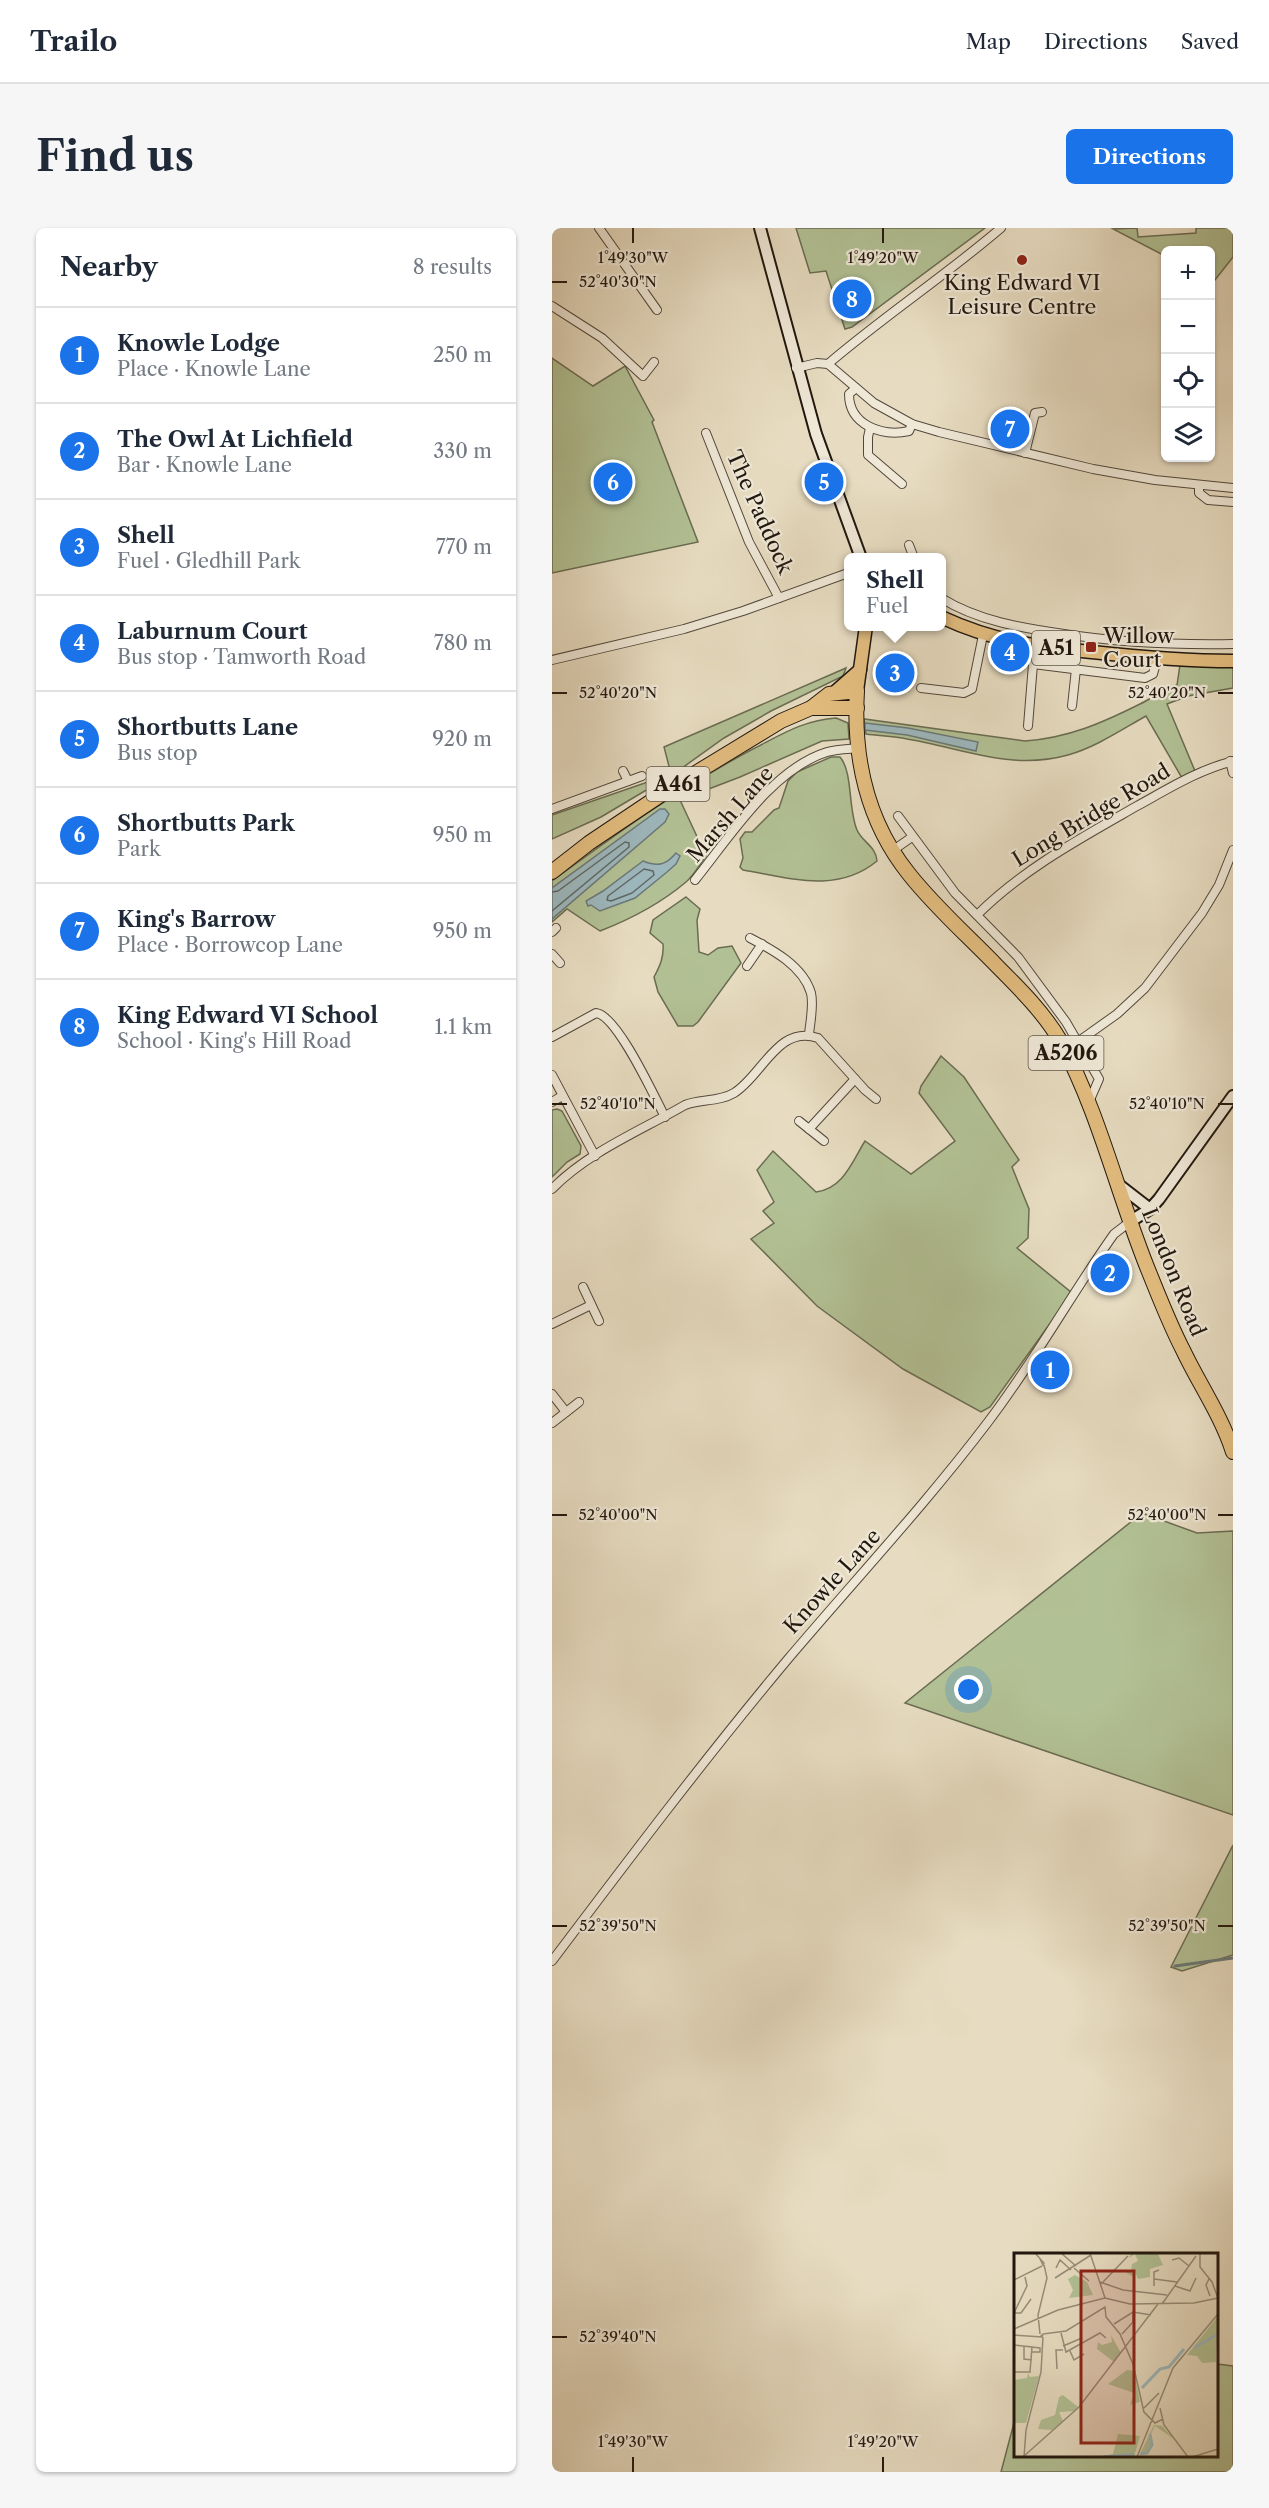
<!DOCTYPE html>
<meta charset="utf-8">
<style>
body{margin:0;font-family:"Libre Caslon Text",serif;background:#f6f6f7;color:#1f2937}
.controls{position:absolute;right:18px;top:18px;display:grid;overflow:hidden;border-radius:9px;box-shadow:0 2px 4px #0004}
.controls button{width:54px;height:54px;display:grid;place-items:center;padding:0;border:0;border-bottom:2px solid #e0e1e3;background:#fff;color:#1f2937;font:30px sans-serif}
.you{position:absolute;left:417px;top:1462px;width:21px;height:21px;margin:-15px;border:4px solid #fff;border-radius:50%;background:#1a73e8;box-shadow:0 0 0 9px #1a73e833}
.badge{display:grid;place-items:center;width:39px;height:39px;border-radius:50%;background:#1a73e8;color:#fff;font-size:20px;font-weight:700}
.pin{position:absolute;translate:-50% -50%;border:3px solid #fff;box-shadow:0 2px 6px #0006}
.popup{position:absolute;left:292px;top:325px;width:102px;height:78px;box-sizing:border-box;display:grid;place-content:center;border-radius:9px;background:#fff;filter:drop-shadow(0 2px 4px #0005);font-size:20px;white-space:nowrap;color:#747a83}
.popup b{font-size:22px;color:#1f2937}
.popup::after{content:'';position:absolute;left:50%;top:100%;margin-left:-12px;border:12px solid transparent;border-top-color:#fff}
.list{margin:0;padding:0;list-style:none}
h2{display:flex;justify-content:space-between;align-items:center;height:78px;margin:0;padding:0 24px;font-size:26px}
h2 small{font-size:20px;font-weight:400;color:#747a83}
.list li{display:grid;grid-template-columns:39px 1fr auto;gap:18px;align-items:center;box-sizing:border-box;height:96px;padding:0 24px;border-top:2px solid #e0e1e3}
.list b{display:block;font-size:22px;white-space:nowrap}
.list p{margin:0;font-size:20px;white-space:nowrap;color:#747a83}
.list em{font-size:20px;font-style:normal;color:#747a83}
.icon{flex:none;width:33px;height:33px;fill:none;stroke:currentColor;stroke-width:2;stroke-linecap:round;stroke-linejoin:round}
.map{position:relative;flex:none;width:681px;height:2244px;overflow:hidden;border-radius:9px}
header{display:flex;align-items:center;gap:36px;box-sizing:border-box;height:84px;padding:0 30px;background:#fff;border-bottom:2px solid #e0e1e3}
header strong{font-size:28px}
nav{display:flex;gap:33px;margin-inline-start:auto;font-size:21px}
.intro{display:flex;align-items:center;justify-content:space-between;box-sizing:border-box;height:144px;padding:0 36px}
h1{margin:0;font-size:42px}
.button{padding:15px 27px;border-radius:9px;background:#1a73e8;color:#fff;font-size:21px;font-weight:700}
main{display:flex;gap:36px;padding:0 36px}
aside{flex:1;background:#fff;border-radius:9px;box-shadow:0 2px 4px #0004}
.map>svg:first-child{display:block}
.green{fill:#b2c195;stroke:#6a6c52;stroke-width:1.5}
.water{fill:#9db8be;stroke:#6b7878;stroke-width:1.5}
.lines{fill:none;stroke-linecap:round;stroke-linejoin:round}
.shore{stroke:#5f6866;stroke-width:1.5}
.stream{stroke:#6b7878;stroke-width:3}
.street-casing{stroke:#52483b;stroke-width:10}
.secondary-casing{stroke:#21170e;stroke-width:14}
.primary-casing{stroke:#21170e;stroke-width:15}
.highway-casing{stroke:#21170e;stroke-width:16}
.street{stroke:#efe8d7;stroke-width:8}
.secondary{stroke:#efe8d7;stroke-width:10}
.primary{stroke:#e4be80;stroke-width:12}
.highway{stroke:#e4be80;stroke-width:14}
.ticks{fill:none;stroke:#21170e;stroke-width:2}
.poi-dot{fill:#8f2418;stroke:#efe8d7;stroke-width:2}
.labels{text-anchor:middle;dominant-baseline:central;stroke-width:4.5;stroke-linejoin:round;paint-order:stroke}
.shield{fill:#efe8d7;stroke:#5f564a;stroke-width:1.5}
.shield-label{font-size:20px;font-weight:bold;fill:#21170e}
.poi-label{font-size:21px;fill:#21170e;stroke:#efe8d7}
.street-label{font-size:21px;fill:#21170e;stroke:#efe8d7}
.inset-river{fill:none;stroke:#9db8be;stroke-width:3}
.inset-road{fill:none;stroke:#988d79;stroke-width:1.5}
.view{fill:#8f2418;fill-opacity:0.15;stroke:#8f2418;stroke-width:3}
.inset-edge{fill:none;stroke:#21170e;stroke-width:3}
.ticks-label{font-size:15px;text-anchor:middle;fill:#21170e;stroke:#efe8d7;stroke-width:4.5;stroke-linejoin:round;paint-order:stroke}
</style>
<header>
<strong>Trailo</strong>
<nav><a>Map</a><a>Directions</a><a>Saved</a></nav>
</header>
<div class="intro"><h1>Find us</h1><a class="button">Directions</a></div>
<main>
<aside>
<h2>Nearby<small>8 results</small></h2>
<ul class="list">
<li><span class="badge">1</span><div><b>Knowle Lodge</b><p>Place · Knowle Lane</p></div><em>250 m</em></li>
<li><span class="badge">2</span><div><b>The Owl At Lichfield</b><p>Bar · Knowle Lane</p></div><em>330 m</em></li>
<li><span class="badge">3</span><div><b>Shell</b><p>Fuel · Gledhill Park</p></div><em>770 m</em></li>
<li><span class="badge">4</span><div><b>Laburnum Court</b><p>Bus stop · Tamworth Road</p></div><em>780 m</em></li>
<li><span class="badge">5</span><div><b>Shortbutts Lane</b><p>Bus stop</p></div><em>920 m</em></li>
<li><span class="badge">6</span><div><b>Shortbutts Park</b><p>Park</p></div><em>950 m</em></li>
<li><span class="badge">7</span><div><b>King's Barrow</b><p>Place · Borrowcop Lane</p></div><em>950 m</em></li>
<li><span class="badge">8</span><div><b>King Edward VI School</b><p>School · King's Hill Road</p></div><em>1.1 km</em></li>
</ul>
</aside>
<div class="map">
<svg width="681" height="2244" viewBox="0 0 681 2244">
<rect width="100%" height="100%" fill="#e7dcc1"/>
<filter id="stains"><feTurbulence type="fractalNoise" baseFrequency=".00333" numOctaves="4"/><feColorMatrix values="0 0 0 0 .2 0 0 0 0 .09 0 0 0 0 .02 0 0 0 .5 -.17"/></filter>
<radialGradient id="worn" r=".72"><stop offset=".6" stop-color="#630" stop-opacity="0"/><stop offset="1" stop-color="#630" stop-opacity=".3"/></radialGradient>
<g class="green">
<polygon points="244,0 433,0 300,99 293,101 274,43 258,45"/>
<polygon points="585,0 586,9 644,5 644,0 681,0 681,29 659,57 658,22 614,22 613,28 561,1"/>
<polygon points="0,130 41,158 73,138 102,192 100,194 146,314 0,345"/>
<path d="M628,437H681V460L636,468L615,476L643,543L630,550L594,488C569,502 544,519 516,527C458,543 411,520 355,511C341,508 327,508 314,506L312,491L473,513C516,510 550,495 588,476C601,470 611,461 625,457Z"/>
<polygon points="294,440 291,448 219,483 172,510 123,545 49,589 0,611 0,587 119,546 112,519"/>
<path d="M284,490L296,495L297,511L270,513L188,549L128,572L154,628C148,636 142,647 134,654C108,676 79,691 48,703L15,681L0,694V653C64,606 128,560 199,522C227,508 251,492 284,490Z"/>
<path d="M279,529H288C301,544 296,581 305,602C310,614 324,618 325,633C285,666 238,650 191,642L188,639L191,630L188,611L193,604H200L222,582L227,580L236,553L245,544Z"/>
<path d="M134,669L148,681L145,692L147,724L156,727L166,720L180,718L189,735L146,794L141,798H126L106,764L102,749C108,738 112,729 111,716L98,705L101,692Z"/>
<path d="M389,828L412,849L467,932L460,939L477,981L476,1010L465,1020L520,1065L438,1179L429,1184L351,1141L265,1078L199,1011L222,995L211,983L222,974L205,942L221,923L264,964C291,961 300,934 313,913L359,946L403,913L367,865L369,858Z"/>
<polygon points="5,881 10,883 29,918 28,926 15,934 0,949 0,882"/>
<polygon points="590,1285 645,1305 681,1303 681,1587 353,1475"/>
<polygon points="681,1617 681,1727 630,1743 619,1739"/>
<polygon points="665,2136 681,2138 681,2244 449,2244 463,2191 464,2228 664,2228"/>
</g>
<g class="water">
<polygon points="313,495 356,500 426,514 424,523 355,507 313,502"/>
<polygon points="108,581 113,581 117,586 113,594 0,691 0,660"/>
<path d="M124,625L128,628L124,636L115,644L83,670L48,683L39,677L36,678L34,673L51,663L91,633C106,639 114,637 124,625Z"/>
</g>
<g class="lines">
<g class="shore">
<polygon points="92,641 101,643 102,647 80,665 59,673 55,672 56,668"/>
<polyline points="0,664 6,663 73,614 77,615 77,619 0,683"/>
</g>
<polyline class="stream" points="623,1738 681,1730"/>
<g class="street-casing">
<g id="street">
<polyline points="47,0 105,82"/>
<polyline points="0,78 50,110 91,148 102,134"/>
<path d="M276,136C332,88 393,48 449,0"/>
<polyline points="244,140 265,135 276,136 322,175 360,196 387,204 541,241 603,252 681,260"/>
<path d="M304,160L297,166C297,197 330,209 357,203L360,196"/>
<polyline points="318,200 316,209 316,227 350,256"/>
<polyline points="154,205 197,314 227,370"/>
<polyline points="473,225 483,185 490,184"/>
<polyline points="647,257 647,265 656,272 681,274"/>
<polyline points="357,317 362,330"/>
<path d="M389,370C426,393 470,400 512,406C570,415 622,417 681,416"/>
<polyline points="483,418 481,436 593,450 601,446 605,431"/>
<polyline points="0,432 132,401 191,383 296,345"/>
<polyline points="369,460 412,465 420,461 431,407"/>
<polyline points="520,478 524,441"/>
<polyline points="476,498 481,436"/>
<polyline points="678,533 681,545"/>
<polyline points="71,543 76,553"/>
<polyline points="0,581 90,548"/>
<polyline points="346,588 403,665 466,729 514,794 547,851 537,874"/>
<polyline points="340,623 360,609"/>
<path d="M143,652C177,610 220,541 275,524C285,521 297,521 307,520"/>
<path d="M425,687C471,641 529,610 585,578C616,561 646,542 681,533"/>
<polyline points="0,704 4,700"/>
<path d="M198,710C221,722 251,738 259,765C262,778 258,794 257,807"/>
<polyline points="0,726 8,735"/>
<polyline points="195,738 210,716"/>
<path d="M0,809L44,785C65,787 102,868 113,889"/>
<polyline points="527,813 565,786 593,760 650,685 667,657 681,622"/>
<polyline points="0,847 43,928"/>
<polyline points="0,874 10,868"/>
<polyline points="247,893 272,913"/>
<polyline points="257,901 303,851"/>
<path d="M0,961C36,924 88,903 133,877C148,871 167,874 182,865C210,848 226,796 266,810L313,862L324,871"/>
<polyline points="31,1059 47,1093"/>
<polyline points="0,1096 39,1077"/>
<polyline points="0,1166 14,1184"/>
<polyline points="0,1195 27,1174"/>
<path d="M0,1733C77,1631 154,1529 236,1431C303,1352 373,1277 436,1194C482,1134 518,1068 562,1006L579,993"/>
</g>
</g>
<g class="secondary-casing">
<g id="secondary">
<polyline points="208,0 264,206 309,330"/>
<polyline points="567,957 598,981"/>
<polyline points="579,993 598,981 607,971 681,868"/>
</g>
</g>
<g class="primary-casing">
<g id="primary">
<path d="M389,389C443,414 482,418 540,424C587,429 633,433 681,433"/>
<polyline points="305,463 314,398"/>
<polyline points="283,464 308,442"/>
</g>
</g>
<g class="highway-casing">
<g id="highway">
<path d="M259,480L277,466L305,463C301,529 315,594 357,646C383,679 416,708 445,738C468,761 493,786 509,814C547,885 565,964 595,1039C606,1066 617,1095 631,1122C647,1156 669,1187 681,1224"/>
<polyline points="0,644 37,615 119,560 229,493 259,480 305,480"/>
</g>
</g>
<use href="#street" class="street"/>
<use href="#secondary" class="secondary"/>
<use href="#primary" class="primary"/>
<use href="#highway" class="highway"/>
</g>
<path class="ticks" d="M81,0V15M331,0V15M0,54H15M0,465H15M666,465H681M0,876H15M666,876H681M0,1287H15M666,1287H681M0,1698H15M666,1698H681M0,2109H15M81,2229V2244M331,2229V2244"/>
<g class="poi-dot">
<circle cx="470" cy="32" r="6"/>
<rect x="533" y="413" width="12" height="12" rx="3"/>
</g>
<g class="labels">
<g class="shield">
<rect x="480" y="403" width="48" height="34" rx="4.5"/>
<rect x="94.5" y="539" width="63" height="34" rx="4.5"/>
<rect x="476.5" y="808" width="75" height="34" rx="4.5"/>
</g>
<g class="shield-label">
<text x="504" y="420">A51</text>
<text x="126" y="556">A461</text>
<text x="514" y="825">A5206</text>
</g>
<g class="poi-label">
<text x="470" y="54">King Edward VI<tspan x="470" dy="24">Leisure Centre</tspan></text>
<text x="551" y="407" text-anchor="start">Willow<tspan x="551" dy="24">Court</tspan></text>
</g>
<g class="street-label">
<text transform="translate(208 284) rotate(66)">The Paddock</text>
<text transform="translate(178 586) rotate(-49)">Marsh Lane</text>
<text transform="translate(539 587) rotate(-31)">Long Bridge Road</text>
<text transform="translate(622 1044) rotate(68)">London Road</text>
<text transform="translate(280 1353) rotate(-48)">Knowle Lane</text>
</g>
</g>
<g transform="translate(462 2025)">
<rect width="204" height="204" fill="#e7dcc1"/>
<path d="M117,0L144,1L149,12L136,16V24L124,26L121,19L118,23L110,18H117L118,11L124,8L121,1L115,5ZM61,22L73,29L79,42L55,45L59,37L54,26ZM204,63L202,109L188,110L183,103L173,102ZM97,82L107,100L100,109L83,96L84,89L88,92L98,89ZM113,117L120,118L126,149L116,152L120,140L94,131ZM14,120L16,124L25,123L12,170H0V127L13,125ZM49,142L64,154L61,158L45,159L49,168L38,177L24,176L27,167L41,162L45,144ZM140,172L148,173L160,186L141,173L137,181L139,192L134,200L126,201ZM104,181L126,183L120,204H88L99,201Z" fill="#b2c195"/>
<path class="inset-river" d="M180,95L204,81M128,135L146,116L155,114L170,96M126,201L133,200L138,192L136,181M89,204L120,201"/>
<path class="inset-road" d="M21,0L30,10L29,12L26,6M47,0L62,13M186,0V14L198,29L204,45M158,7L165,5L175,13M42,15L46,7L57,17M60,15L75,28M41,25L77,2M140,26L163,29M195,26L192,32L196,43M0,27L28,13M86,29L109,37L153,42M89,29L114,3M140,33V19L145,17M161,33L176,38L182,25M91,45L116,51L180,50L204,45M148,51L182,3M0,60L13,33L11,24M0,60H7L17,46M100,71L119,59L137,62M0,76L44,57L91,45L76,0M47,80L52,99L86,80L92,85M26,81L24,62L33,25L30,12M29,81L52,78L91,54L92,64L106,81L119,111L130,159L141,170L149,166M108,81L119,69V59M0,82L28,84L29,81L26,84M0,92L18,94L16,119H0V122M10,93V106L18,107M49,93L68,85M56,98L60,107L70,101M18,99H26V95L18,94M43,116L42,97H49M130,155L145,140M146,155L150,172L174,204M10,203L65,154L144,51M10,204L12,177L27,119L29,84M123,204L159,115L204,61M178,204L204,196"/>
<path class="view" d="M67,18H120V190H67Z"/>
<rect width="204" height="204" class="inset-edge"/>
</g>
<g class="ticks-label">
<text x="81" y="35">1°49'30"W</text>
<text x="331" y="35">1°49'20"W</text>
<text x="66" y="59">52°40'30"N</text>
<text x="66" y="470">52°40'20"N</text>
<text x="615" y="470">52°40'20"N</text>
<text x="66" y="881">52°40'10"N</text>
<text x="615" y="881">52°40'10"N</text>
<text x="66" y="1292">52°40'00"N</text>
<text x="615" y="1292">52°40'00"N</text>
<text x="66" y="1703">52°39'50"N</text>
<text x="615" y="1703">52°39'50"N</text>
<text x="66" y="2114">52°39'40"N</text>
<text x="81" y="2219">1°49'30"W</text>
<text x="331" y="2219">1°49'20"W</text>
</g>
<rect width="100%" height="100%" filter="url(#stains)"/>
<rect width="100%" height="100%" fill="url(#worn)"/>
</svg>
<div class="controls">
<button>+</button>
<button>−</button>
<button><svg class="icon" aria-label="locate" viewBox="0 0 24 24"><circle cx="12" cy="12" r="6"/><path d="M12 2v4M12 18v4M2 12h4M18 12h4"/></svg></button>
<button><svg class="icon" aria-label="layers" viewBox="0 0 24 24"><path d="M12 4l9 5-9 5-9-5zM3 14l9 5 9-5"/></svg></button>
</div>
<div class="you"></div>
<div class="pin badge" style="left:498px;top:1142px">1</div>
<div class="pin badge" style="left:558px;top:1045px">2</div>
<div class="pin badge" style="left:343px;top:445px">3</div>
<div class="popup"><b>Shell</b>Fuel</div>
<div class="pin badge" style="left:458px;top:424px">4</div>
<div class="pin badge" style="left:272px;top:254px">5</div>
<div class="pin badge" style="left:61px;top:254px">6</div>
<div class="pin badge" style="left:458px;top:201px">7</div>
<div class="pin badge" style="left:300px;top:71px">8</div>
</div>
</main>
